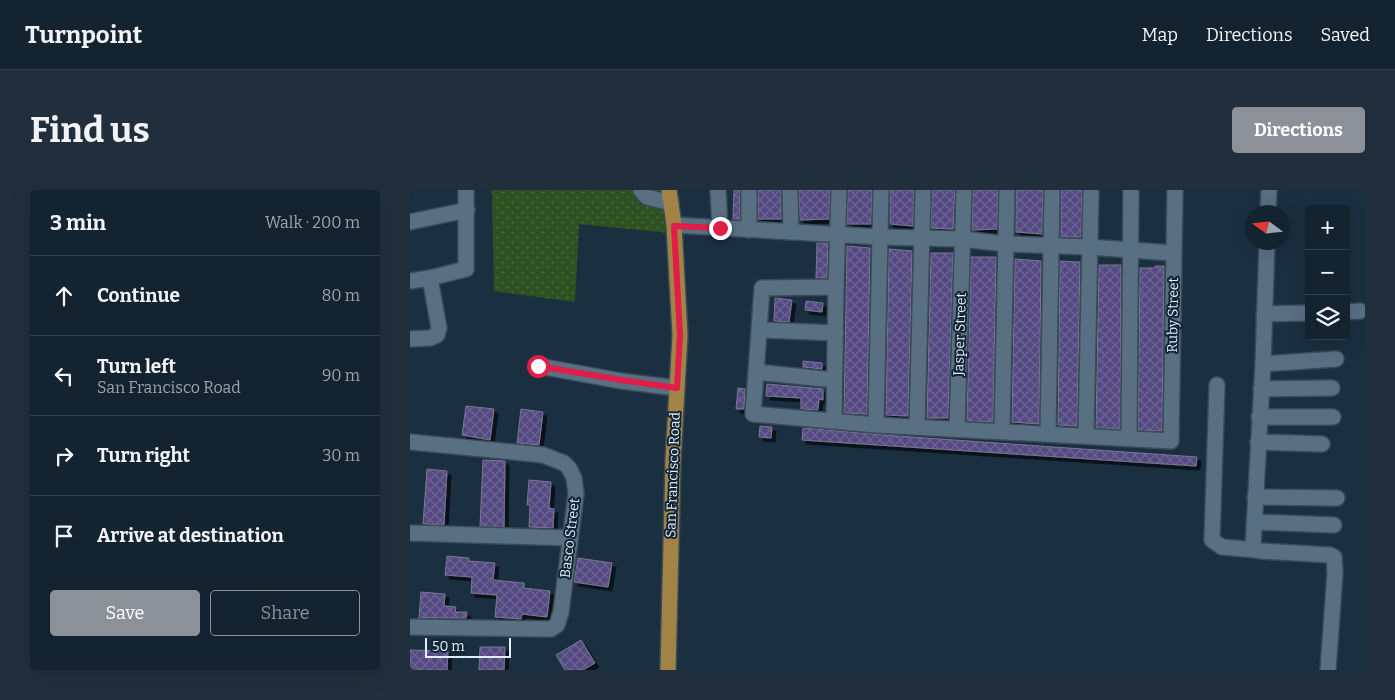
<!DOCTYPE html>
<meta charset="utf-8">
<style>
body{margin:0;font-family:Bitter,serif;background:#212f3c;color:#f1f3f6}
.controls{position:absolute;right:15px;top:15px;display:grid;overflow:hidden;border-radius:5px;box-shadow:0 5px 20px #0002}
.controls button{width:45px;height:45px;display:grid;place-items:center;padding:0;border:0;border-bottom:1px solid #33404c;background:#142330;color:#f1f3f6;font:25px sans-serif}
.compass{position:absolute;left:835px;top:15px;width:45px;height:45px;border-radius:50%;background:#142330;box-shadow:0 5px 20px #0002;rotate:285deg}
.scale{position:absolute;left:15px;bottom:12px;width:86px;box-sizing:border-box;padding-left:5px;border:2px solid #e2effa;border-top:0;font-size:14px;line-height:18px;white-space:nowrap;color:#e2effa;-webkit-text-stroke:4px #112535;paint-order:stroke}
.stop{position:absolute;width:15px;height:15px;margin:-11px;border:4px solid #e11d48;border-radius:50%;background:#fff}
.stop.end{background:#e11d48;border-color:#fff;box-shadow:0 1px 5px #0008}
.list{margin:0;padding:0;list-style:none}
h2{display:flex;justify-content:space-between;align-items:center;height:65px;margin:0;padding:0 20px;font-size:21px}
h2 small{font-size:16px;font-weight:400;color:#9da4ab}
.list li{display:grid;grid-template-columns:32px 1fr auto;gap:15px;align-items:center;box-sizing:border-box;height:80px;padding:0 20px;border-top:1px solid #33404c}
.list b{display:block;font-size:19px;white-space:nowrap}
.list p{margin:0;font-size:16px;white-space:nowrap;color:#9da4ab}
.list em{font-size:16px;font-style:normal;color:#9da4ab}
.actions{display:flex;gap:10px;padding:15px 20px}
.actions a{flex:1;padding:11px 0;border:1px solid #8c9099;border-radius:5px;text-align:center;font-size:18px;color:#8c9099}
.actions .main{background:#8c9099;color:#fff}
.icon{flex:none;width:28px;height:28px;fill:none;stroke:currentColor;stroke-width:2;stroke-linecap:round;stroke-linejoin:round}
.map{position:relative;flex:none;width:955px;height:480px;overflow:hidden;border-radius:5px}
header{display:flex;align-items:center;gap:30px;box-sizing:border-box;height:70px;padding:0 25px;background:#142330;border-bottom:1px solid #33404c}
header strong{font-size:24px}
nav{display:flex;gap:28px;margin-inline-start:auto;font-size:18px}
.intro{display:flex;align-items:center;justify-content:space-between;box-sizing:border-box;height:120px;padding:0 30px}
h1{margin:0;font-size:35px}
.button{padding:12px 22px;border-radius:5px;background:#8c9099;color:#fff;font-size:18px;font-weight:700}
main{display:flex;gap:30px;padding:0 30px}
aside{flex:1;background:#142330;border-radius:5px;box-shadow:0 5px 20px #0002}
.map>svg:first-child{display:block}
.green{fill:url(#green-dots)}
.building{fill:url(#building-cross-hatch);stroke:#7a7791;filter:url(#shadow)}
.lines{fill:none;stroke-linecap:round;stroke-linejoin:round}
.minor-casing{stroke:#394a59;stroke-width:18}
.major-casing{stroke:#394a59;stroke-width:18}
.minor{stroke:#596f82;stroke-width:15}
.major{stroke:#a18346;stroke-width:15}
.route{stroke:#e11d48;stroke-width:6}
.labels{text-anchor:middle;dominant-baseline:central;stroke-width:4;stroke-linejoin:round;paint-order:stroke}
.street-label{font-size:14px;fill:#e2effa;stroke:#112535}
</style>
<header>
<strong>Turnpoint</strong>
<nav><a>Map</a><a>Directions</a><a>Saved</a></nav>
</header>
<div class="intro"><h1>Find us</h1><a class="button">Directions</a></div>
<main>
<aside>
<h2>3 min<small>Walk · 200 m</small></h2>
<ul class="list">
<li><svg class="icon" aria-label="ahead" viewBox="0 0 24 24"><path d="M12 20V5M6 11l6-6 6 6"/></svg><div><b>Continue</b></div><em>80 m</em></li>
<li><svg class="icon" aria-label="left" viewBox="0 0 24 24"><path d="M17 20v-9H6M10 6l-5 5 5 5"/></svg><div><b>Turn left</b><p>San Francisco Road</p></div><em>90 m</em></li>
<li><svg class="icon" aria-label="right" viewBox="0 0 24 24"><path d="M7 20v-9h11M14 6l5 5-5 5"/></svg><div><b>Turn right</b></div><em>30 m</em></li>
<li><svg class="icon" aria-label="arrive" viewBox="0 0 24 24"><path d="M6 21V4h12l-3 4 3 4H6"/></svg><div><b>Arrive at destination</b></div></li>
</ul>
<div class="actions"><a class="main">Save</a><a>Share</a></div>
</aside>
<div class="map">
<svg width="955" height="480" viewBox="0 0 955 480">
<defs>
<pattern id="green-dots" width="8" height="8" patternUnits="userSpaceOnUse" patternTransform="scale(1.25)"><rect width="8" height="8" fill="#2e5120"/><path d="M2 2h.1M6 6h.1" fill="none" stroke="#4c6a41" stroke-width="1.8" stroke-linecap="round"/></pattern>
<pattern id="building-cross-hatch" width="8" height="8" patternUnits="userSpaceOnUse" patternTransform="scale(1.25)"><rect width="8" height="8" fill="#544a82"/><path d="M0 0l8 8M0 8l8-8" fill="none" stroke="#6c6495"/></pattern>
<filter id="shadow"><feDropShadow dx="4" dy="4" stdDeviation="0" flood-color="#0009"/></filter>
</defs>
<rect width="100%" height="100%" fill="#1a2f40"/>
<polygon class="green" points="82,0 254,0 259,43 169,34 165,112 84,101"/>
<g class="building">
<polygon points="324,0 330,0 330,29 323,29"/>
<rect x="348" y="0" width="23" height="29"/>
<polygon points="389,0 420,0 419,29 390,30"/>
<polygon points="438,0 462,0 461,34 437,34"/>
<polygon points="480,0 504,0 503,36 480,34"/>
<polygon points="522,0 545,0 543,39 521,38"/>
<polygon points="563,0 588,0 587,39 562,40"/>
<polygon points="606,0 633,0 632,44 606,42"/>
<polygon points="651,0 672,0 671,47 651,47"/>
<polygon points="407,53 418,53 417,88 406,88"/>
<polygon points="437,56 460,58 457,224 434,223"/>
<polygon points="479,59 502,61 498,226 476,225"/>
<polygon points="521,63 543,63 538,228 517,228"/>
<polygon points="561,67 586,67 583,232 558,231 557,229"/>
<polygon points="605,69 631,71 629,234 602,232"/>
<polygon points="650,71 670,72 667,236 648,235"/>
<polygon points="689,75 711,75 710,239 686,238"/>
<polygon points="745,76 754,76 752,241 728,240 730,78 745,78"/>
<polygon points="365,108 382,110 379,132 364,131"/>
<polygon points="396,111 413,113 412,122 395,120"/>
<polygon points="393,171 412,173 412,179 393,177"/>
<polygon points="357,194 413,199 413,210 409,209 408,220 391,219 391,208 356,206"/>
<polygon points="328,198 335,199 334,219 326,219"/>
<polygon points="56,216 84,219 80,250 52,245"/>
<polygon points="111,219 133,222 129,255 107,253"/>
<polygon points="350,236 362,237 361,248 349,247"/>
<polygon points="393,238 487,246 787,267 786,276 392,250"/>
<polygon points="73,270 95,271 94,337 70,336"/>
<polygon points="17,279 37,281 34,335 13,334"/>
<polygon points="119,290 141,292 139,318 144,319 143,338 119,337 120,315 117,315"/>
<polygon points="37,366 59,368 59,371 85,373 83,390 114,393 114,398 140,401 137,427 112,424 111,429 85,427 87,405 61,403 62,387 35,385"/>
<polygon points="168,368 202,373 198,397 164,392"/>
<polygon points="11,402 35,404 34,416 46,417 45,422 57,422 56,428 9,428"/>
<polygon points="171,450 185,473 173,480 155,480 146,465"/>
<polygon points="70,457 95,457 94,480 69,480"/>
<polygon points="0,460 38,461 37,480 0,480"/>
</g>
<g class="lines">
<g class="minor-casing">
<g id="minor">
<polyline points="231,0 237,7 261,13"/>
<polyline points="308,0 310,38"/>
<polyline points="380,0 381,42"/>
<polyline points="858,22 859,0"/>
<polyline points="0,32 57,20"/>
<polyline points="264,35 470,47 552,49 596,54 679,57 763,63"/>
<polyline points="339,40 339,0"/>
<polyline points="857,52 853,174 843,357 846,360 851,361 920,365 924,367 925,383 918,480"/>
<polyline points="0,91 20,88"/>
<polyline points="426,97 352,98 343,224 466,235 761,251 765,0"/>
<polyline points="936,122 950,121"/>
<polyline points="854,124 899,123"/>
<polyline points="350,140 426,143"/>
<polyline points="0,149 20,148 27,145 29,138 20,88 56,79 56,0"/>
<polyline points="853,174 926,169"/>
<polyline points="129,176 211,191 267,198"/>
<polyline points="346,182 424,190"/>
<polyline points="807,195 802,350 812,357 846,360"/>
<polyline points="851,199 922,198"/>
<polyline points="849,227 923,227"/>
<polyline points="424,231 426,97 429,0"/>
<polyline points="466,235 471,0"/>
<polyline points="507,237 513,0"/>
<polyline points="547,239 554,0"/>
<polyline points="592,241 597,0"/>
<polyline points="638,244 642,0"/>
<polyline points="676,245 681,0"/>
<polyline points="719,248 721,0"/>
<polyline points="0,252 133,265 154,273 159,278 164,288 166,304 151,422 147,435 141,439 0,437"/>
<polyline points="848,252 912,254"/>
<polyline points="845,307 927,308"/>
<polyline points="845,332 924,335"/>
<polyline points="0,343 160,348"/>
</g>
</g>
<g class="major-casing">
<polyline id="major" points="258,480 263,271 270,145 264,35 259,0"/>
</g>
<use href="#minor" class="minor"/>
<use href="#major" class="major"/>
</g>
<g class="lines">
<polyline class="route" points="128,176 211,190 267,198 270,145 264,36 310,38"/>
</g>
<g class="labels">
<g class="street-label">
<text transform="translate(763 125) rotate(-89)">Ruby Street</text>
<text transform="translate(550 144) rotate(-88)">Jasper Street</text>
<text transform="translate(263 285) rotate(-88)">San Francisco Road</text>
<text transform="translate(160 348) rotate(-83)">Basco Street</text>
</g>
</g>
</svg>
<div class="controls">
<button>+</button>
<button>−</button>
<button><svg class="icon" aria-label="layers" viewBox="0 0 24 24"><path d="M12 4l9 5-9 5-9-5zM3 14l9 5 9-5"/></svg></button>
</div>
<svg class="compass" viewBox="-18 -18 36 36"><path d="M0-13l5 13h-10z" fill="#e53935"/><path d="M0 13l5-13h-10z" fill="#9da4ab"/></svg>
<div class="scale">50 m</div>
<div class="stop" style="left:128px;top:176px"></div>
<div class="stop end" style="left:310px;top:38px"></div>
</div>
</main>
